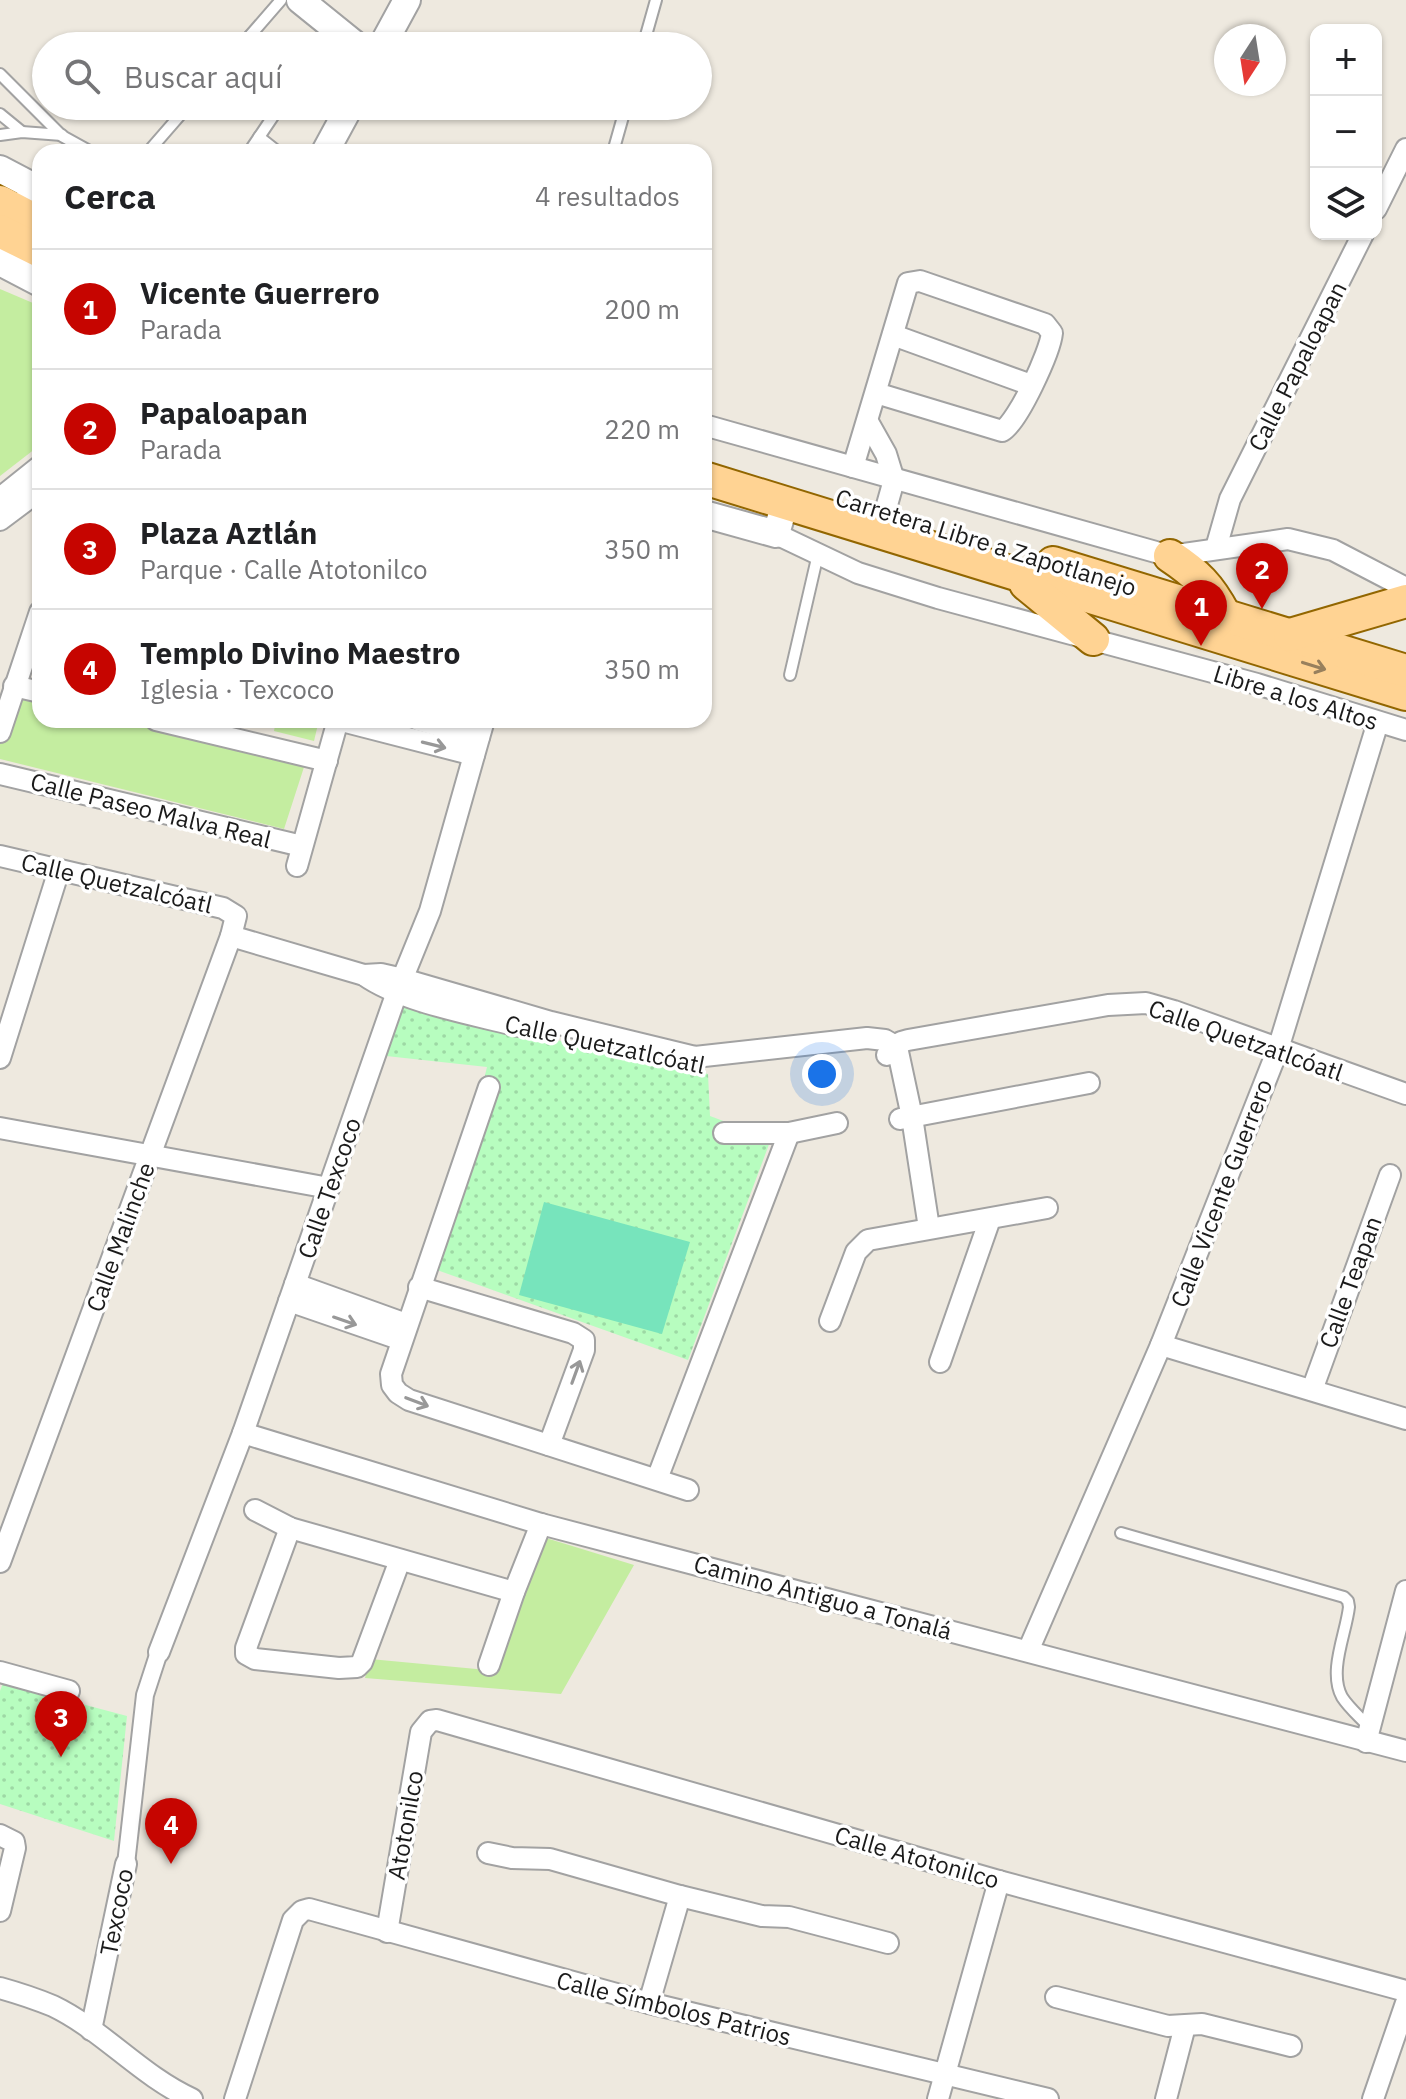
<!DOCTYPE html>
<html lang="es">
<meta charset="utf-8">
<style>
body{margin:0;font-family:"IBM Plex Sans",sans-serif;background:#f6f6f6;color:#202124}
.controls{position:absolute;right:24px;top:24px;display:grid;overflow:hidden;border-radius:16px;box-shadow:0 2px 6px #0004}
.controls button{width:72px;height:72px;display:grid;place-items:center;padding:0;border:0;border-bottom:2px solid #e0e0e0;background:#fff;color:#202124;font:40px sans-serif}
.compass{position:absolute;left:1214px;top:24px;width:72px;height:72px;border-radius:50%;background:#fff;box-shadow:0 2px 6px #0004;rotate:192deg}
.you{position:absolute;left:822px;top:1074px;width:28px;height:28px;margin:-20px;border:6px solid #fff;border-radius:50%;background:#1a73e8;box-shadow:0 0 0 12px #1a73e833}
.badge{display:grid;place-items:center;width:52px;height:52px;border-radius:50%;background:#c60500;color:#fff;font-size:26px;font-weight:700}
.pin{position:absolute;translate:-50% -66px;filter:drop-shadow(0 2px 4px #0008)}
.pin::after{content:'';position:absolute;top:42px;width:28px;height:24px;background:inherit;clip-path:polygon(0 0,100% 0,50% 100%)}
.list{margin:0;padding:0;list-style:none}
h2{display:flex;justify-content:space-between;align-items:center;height:104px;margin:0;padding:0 32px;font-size:34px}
h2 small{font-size:26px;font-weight:400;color:#757577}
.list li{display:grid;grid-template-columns:52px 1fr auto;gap:24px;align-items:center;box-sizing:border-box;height:120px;padding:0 32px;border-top:2px solid #e0e0e0}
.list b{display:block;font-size:30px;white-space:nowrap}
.list p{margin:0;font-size:26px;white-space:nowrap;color:#757577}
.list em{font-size:26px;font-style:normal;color:#757577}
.icon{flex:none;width:44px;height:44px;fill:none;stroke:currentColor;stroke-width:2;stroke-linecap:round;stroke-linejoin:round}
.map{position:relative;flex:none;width:1406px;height:2099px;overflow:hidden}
.search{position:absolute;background:#fff;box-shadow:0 2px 6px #0004;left:32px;top:32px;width:680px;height:88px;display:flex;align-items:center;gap:20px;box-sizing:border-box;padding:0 28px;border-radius:44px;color:#757577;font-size:30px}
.panel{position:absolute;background:#fff;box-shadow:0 2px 6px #0004;left:32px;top:144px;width:680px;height:584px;border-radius:24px}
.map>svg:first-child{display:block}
.grass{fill:#c4eda0}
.park{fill:url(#park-dots)}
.pitch{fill:#77e4bc}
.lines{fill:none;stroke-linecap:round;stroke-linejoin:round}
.service-casing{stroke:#a2a2a2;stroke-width:14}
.pedestrian-casing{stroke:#a2a2a2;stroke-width:20}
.minor-casing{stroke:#a2a2a2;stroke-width:24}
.tertiary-casing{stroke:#a2a2a2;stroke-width:30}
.primary-casing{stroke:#926600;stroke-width:36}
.service{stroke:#fff;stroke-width:10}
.pedestrian{stroke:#fff;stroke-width:16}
.minor{stroke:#fff;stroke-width:20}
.tertiary{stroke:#fff;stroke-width:26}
.primary{stroke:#ffd393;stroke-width:32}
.oneway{stroke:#98805d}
.oneway2{stroke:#989898}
.labels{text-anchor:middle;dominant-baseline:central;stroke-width:7;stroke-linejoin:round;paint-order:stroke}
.street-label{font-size:24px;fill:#1b1b1b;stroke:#fff}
</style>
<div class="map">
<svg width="1406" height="2099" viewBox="0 0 1406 2099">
<defs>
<pattern id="park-dots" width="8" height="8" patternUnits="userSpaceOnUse" patternTransform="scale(2)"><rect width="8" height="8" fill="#b7fdbf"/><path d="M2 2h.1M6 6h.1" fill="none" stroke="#9dd8a4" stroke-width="1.8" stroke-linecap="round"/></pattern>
</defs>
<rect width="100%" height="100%" fill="#eee9df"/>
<g class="grass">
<polygon points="0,289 40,306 40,445 0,476"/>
<polygon points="17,690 40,696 40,720 134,720 305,764 284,829 0,759 0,744"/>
<polygon points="276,720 319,720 314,741 274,731"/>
<polygon points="546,1538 634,1565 561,1694 365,1678 370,1659 487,1670 499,1661"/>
</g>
<g class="park">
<polygon points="397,1004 708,1074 710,1116 771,1139 688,1360 437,1270 487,1067 377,1055"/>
<polygon points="3,1683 127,1716 114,1841 0,1804 0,1691"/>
</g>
<polygon class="pitch" points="544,1202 690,1242 662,1334 519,1295"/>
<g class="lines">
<g class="service-casing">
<g id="service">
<polyline points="250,36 262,46"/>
<polyline points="241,46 281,0"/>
<polyline points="643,46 656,0"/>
<polyline points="0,74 62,136 91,152"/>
<polyline points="0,114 22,132"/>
<polyline points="0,135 22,132 62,135"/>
<polyline points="259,137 278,152"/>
<polyline points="148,152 188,106"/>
<polyline points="249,152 280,106"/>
<polyline points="613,152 626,106"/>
<polyline points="790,675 818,554"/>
<path d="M1121,1533L1344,1597L1348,1601L1349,1607C1346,1634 1328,1671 1342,1697C1349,1708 1360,1717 1369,1727"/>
</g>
</g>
<g class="pedestrian-casing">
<polyline id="pedestrian" points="126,1864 145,1695 159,1652"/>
</g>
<g class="minor-casing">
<g id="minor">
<polyline points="1376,209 1406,149"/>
<polyline points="893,335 1031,385"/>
<polyline points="868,422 886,454 894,480 885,512"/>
<polyline points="704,425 1170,556 1288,539 1333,550 1406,588"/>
<path d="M853,467L908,283L920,281L1045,324L1052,333C1050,352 1018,422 1002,431L876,393"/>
<polyline points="0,498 40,466"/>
<polyline points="0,520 40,490"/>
<polyline points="776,534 858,573 938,598 1257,684 1406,730"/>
<polyline points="1216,548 1230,499 1363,234"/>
<polyline points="14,686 40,692"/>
<polyline points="156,720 327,761"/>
<polyline points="338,720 474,755"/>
<polyline points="418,720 479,737"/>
<polyline points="0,732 40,612"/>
<polyline points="0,774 302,846"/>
<polyline points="0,856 223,908 236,916 231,936 0,1562"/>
<polyline points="297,866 338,720"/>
<path d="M231,936L364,975C402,1002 472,1014 518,1026"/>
<polyline points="364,975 381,974 403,979 551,1022 695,1057 867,1038 885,1040 897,1047 912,1117 929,1228"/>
<polyline points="887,1055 901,1042 908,1040 1108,1005 1146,1003 1174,1011 1406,1094"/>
<polyline points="0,1058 59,870"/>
<polyline points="489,1087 391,1374 392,1385 398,1393 409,1400 688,1490"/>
<polyline points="900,1119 1089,1083"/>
<polyline points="0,1128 329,1188"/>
<polyline points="724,1133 789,1133 837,1123"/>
<polyline points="295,1284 406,1324"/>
<polyline points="419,1287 573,1333 584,1340 584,1350 549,1445"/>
<polyline points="289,1301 402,1340"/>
<polyline points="830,1321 856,1252 868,1240 1047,1208"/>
<polyline points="1161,1345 1406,1419"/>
<polyline points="940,1362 990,1219"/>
<polyline points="1312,1390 1390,1175"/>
<polyline points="243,1433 541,1524 1406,1751"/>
<polyline points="657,1479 789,1133"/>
<polyline points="255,1510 290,1528 514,1592"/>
<polyline points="290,1528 246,1648 246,1654 255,1659 339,1668 357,1667 362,1662 400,1560"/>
<polyline points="1028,1651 1161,1345 1278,1049 1378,722"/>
<polyline points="159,1652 243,1433 397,992 430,911 484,720"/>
<polyline points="489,1665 514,1592 541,1524"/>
<polyline points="0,1672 69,1691"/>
<polyline points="1366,1742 1406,1591"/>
<polyline points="0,1835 14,1842 15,1848 0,1911"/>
<polyline points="488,1853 512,1858 550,1859 680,1896 762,1916 789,1917 888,1943"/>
<polyline points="387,1932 421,1732 430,1721 437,1720 999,1881 1406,1991"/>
<path d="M0,1988C18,1993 36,1999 53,2006C103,2030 141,2076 192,2099"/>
<polyline points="1056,1997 1168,2026 1202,2024 1291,2046"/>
<polyline points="649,2003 680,1896"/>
<polyline points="91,2030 126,1864"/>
<polyline points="235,2099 293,1920 302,1911 309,1909 649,2003 1048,2099"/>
<polyline points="938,2099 999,1881"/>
<polyline points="1166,2099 1185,2026"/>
<polyline points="1373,2099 1406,2003"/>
</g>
</g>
<g class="tertiary-casing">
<g id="tertiary">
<polyline points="300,0 357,46"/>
<polyline points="382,46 407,0"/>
<polyline points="325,152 350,106"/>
<polyline points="0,169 40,190"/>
<polyline points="0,255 35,187"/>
<polyline points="0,262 40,283"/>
<polyline points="704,514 776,534 785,503"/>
</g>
</g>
<g class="primary-casing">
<g id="primary">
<polyline points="0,202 40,223"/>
<polyline points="0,231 40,251"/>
<polyline points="704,478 1406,694"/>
<path d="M1170,556C1197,574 1209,586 1224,614"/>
<polyline points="1053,563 1406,671"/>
<polyline points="1026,584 1093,639"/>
<polyline points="1290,635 1406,601"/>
</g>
</g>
<use href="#service" class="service"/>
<use href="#pedestrian" class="pedestrian"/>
<use href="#minor" class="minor"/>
<use href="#tertiary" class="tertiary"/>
<use href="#primary" class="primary"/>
</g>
<defs><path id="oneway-shaft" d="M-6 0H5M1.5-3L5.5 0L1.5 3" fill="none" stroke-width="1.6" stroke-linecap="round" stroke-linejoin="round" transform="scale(2)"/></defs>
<use class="oneway" href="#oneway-shaft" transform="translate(1314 666) rotate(17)"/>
<g class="oneway2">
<use href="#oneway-shaft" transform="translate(434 745) rotate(14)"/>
<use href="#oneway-shaft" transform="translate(345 1321) rotate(19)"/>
<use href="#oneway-shaft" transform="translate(576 1372) rotate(-70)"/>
<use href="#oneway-shaft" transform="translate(417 1402) rotate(21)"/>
</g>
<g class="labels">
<g class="street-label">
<text transform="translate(1297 366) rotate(-63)">Calle Papaloapan</text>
<text transform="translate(986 542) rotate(17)">Carretera Libre a Zapotlanejo</text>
<text transform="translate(1296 697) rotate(17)">Libre a los Altos</text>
<text transform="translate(151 810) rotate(14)">Calle Paseo Malva Real</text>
<text transform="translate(117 883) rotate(13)">Calle Quetzalcóatl</text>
<text transform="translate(1246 1040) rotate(19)">Calle Quetzatlcóatl</text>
<text transform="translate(605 1044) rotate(12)">Calle Quetzatlcóatl</text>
<text transform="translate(329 1188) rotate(-71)">Calle Texcoco</text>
<text transform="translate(1221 1193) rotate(-69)">Calle Vicente Guerrero</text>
<text transform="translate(120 1237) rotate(-70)">Calle Malinche</text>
<text transform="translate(1350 1282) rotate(-70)">Calle Teapan</text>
<text transform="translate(823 1597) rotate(15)">Camino Antiguo a Tonalá</text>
<text transform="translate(405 1825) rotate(-80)">Atotonilco</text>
<text transform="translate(917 1857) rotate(16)">Calle Atotonilco</text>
<text transform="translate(116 1912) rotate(-79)">Texcoco</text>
<text transform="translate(674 2008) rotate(14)">Calle Símbolos Patrios</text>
</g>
</g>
</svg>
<div class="controls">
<button>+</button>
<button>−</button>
<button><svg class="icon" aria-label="layers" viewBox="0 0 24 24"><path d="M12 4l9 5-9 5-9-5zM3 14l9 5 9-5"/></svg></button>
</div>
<svg class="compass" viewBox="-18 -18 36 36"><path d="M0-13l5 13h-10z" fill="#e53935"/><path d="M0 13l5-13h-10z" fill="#757577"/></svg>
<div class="you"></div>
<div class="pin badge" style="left:1201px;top:646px">1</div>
<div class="pin badge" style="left:1262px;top:609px">2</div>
<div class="pin badge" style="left:61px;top:1757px">3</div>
<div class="pin badge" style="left:171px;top:1864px">4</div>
<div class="search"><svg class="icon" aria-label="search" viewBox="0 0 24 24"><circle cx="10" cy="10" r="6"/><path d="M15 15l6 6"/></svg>Buscar aquí</div>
<section class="panel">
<h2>Cerca<small>4 resultados</small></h2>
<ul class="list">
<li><span class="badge">1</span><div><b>Vicente Guerrero</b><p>Parada</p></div><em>200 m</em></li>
<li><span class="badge">2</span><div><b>Papaloapan</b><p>Parada</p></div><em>220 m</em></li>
<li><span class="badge">3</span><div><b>Plaza Aztlán</b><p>Parque · Calle Atotonilco</p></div><em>350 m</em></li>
<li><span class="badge">4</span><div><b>Templo Divino Maestro</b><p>Iglesia · Texcoco</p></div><em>350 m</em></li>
</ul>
</section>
</div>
